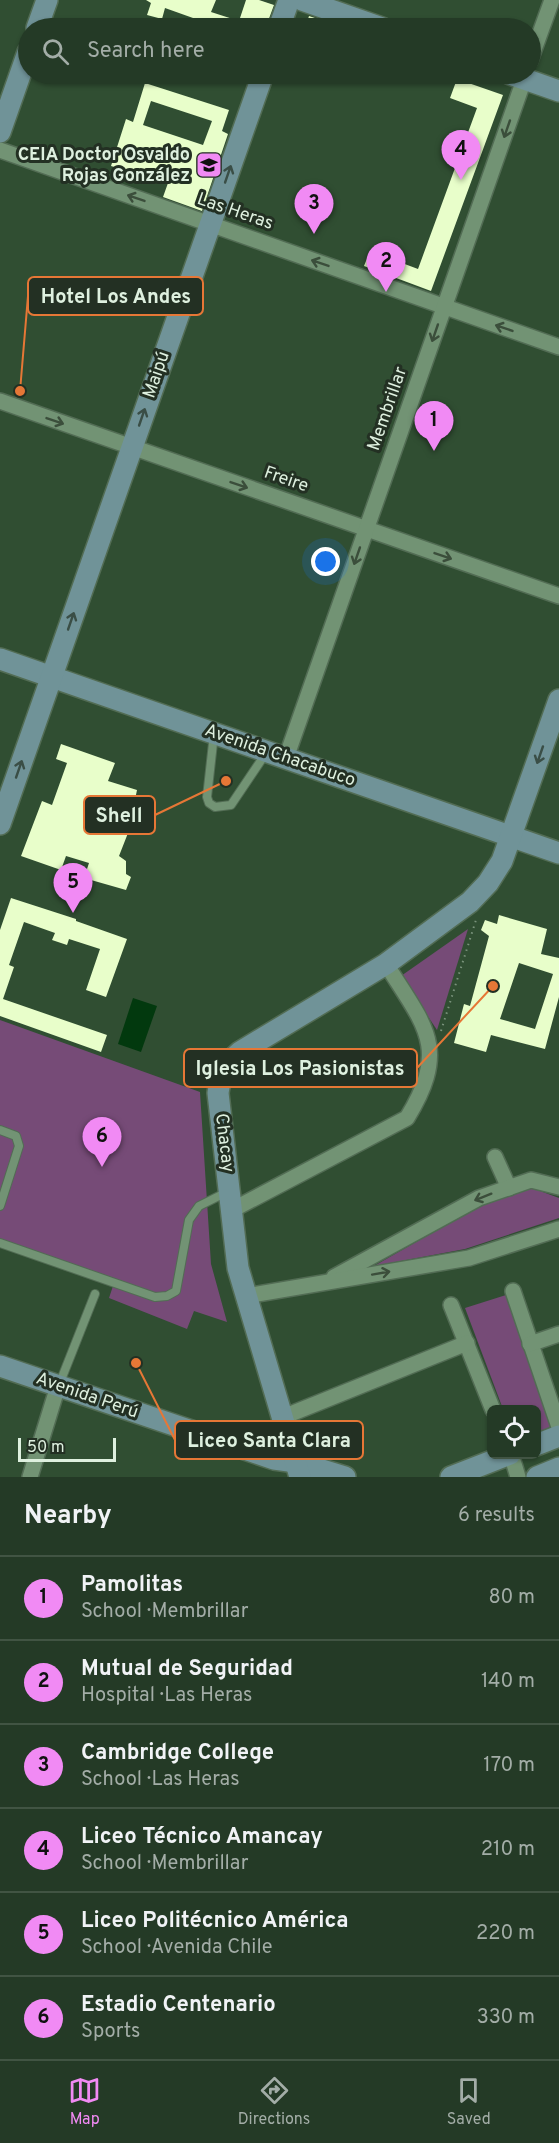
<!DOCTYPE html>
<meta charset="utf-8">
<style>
body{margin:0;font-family:Overpass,sans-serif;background:#2c412e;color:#f1f3f6}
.controls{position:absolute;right:18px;bottom:18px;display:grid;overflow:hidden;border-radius:9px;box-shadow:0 2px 4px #0004}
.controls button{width:54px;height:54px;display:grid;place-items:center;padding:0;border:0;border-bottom:2px solid #415443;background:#243a26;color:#f1f3f6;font:30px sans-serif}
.scale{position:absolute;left:18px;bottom:15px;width:98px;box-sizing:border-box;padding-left:6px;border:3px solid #def0df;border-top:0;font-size:16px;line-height:21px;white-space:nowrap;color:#def0df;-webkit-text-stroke:4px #233023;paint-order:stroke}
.you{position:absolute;left:326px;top:562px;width:21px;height:21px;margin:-15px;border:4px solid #fff;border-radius:50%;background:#1a73e8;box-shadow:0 0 0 9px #1a73e833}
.badge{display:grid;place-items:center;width:39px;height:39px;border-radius:50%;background:#f18af4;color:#111;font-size:20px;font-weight:700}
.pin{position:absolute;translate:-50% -50px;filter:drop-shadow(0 2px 3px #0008)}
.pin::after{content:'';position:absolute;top:32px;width:21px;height:18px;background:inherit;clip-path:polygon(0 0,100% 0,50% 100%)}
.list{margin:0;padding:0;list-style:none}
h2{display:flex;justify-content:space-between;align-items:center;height:78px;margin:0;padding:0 24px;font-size:26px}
h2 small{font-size:20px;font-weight:400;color:#a3ada7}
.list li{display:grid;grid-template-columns:39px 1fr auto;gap:18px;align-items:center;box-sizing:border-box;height:84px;padding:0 24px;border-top:2px solid #415443}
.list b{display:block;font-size:22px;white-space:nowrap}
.list p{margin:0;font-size:20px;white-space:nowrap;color:#a3ada7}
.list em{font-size:20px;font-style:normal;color:#a3ada7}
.icon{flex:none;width:33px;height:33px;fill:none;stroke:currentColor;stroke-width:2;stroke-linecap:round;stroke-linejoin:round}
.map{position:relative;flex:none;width:559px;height:1477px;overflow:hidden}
.search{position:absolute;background:#243a26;box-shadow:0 2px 4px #0004;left:18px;right:18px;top:18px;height:66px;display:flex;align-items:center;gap:15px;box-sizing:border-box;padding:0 21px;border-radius:33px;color:#a3ada7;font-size:22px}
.sheet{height:582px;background:#243a26}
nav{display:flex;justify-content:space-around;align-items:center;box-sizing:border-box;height:84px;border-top:2px solid #415443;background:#243a26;font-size:16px;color:#a3ada7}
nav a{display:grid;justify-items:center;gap:3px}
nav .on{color:#f18af4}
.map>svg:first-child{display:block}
.green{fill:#764b77}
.water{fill:#02390e}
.building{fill:#e8feca;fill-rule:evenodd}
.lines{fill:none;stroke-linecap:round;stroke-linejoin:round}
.lane-casing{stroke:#526c54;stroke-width:10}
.street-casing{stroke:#526c54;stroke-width:18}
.secondary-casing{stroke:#526c54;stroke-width:24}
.path{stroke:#7a937c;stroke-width:2;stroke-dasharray:1.5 4.5;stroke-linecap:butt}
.lane{stroke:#729374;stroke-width:8}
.street{stroke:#729374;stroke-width:15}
.secondary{stroke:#709398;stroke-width:21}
.oneway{stroke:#3b4e3b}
.oneway2{stroke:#3a4e46}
.labels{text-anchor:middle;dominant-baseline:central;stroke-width:6;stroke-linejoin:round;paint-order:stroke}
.poi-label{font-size:18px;font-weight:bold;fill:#def0df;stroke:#233023;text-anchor:end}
.street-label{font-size:18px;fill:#def0df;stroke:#233023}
.leader{fill:none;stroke:#e67736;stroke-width:2}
.callout-dot{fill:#e67736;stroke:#233023;stroke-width:2}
.callout{fill:#233023;stroke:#e67736;stroke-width:2}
.callout-label{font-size:20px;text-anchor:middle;font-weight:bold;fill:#def0df}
</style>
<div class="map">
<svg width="559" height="1477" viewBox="0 0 559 1477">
<rect width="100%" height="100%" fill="#304e32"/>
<g class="green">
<polygon points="468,929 437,1030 401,976"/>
<polygon points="0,1020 200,1092 211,1264 227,1322 194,1311 187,1329 109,1298 114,1283 0,1242"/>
<polygon points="532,1188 559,1198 559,1218 465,1249 374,1266 479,1206"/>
<polygon points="506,1295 552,1430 537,1436 536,1410 503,1409 465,1308"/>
</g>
<polygon class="water" points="133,998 157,1006 141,1052 118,1044"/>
<g class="building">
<polygon points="146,0 216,0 211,12 239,21 246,0 259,0 274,5 267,24 253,20 252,25 256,26 256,28 196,28 190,27 193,18 165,8 162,19 147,15 151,3"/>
<polygon points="309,16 336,25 334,28 305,28"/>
<polygon points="457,79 503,95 431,291 364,266 370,251 418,269 477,108 450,98"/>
<path d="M145,83L229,110L222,131L228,134L202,211L163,197L168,183L111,166L126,119L133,122ZM151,101L212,121L203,145L143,125Z"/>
<polygon points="61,744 115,763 108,781 137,790 128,833 119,856 126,861 126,874 131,877 126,890 84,878 89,863 66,856 61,870 21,856 42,801 52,805 67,763 56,759"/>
<polygon points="11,898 76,919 76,921 127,939 106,997 86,990 100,949 69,939 67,945 52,940 55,933 24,922 9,965 14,967 3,999 107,1035 101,1052 0,1016 0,930"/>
<path d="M499,915L547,929L541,954L559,958V997L545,1049L491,1035L486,1052L454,1043L464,1004L470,1006L489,936L481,930L485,920L497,924ZM519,963L553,974L535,1029L500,1019Z"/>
</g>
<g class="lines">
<g class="lane-casing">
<g id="lane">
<polyline points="214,734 207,797 209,803 215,807 231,805 266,753"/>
<polyline points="0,1130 16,1136 19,1146 0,1206"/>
<polyline points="0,1243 155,1297 167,1296 176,1291 189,1220 199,1206 227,1192"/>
<polyline points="59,1385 95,1294"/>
</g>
</g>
<g class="street-casing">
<g id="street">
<polyline points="530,61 552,0"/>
<polyline points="0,150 559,347"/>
<polyline points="0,401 559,596"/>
<polyline points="286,758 526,74"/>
<polyline points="495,1157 509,1188"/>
<path d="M232,1210L407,1118C450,1048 425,1026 386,964"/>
<polyline points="334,1277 479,1198 531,1180 559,1187"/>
<polyline points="513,1291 559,1427"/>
<polyline points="246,1296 469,1258 559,1229"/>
<polyline points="451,1305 493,1410"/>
<polyline points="530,1344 559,1334"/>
<polyline points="283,1417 467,1343"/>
<polyline points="511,1454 518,1477"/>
<polyline points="30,1477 58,1386"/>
</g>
</g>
<g class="secondary-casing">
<g id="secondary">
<polyline points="302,0 382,28"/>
<polyline points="37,28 47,0"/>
<polyline points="279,28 289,0"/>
<polyline points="510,74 559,91"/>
<polyline points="0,132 28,52"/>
<polyline points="0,659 559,853"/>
<polyline points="0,824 263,74"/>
<polyline points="0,1366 274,1459 296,1462 345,1477"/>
<polyline points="536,1445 559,1436"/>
<path d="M300,1477L238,1268L218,1093C220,1076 227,1063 240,1052L386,964L470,902L488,883L502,861L559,700"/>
<polyline points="451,1477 510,1454"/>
<polyline points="537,1477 559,1468"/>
</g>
</g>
<polyline class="path" points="441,1031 476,920"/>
<use href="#lane" class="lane"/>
<use href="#street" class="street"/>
<use href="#secondary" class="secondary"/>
</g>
<defs><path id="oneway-shaft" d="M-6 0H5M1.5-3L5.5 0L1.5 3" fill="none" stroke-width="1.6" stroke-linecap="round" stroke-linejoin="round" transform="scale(1.5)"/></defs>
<g class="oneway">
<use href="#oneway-shaft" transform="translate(507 129) rotate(109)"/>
<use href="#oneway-shaft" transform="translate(136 198) rotate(-161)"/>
<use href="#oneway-shaft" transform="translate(320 263) rotate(-161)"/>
<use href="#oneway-shaft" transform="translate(504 328) rotate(-161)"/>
<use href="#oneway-shaft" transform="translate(435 333) rotate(109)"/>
<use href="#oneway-shaft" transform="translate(55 421) rotate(19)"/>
<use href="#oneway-shaft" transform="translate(239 485) rotate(19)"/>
<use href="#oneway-shaft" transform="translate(357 556) rotate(109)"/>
<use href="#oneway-shaft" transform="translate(443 556) rotate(19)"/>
<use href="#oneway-shaft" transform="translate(483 1197) rotate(158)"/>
<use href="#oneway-shaft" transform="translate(381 1273) rotate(-10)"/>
</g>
<g class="oneway2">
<use href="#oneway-shaft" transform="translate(228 174) rotate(-71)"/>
<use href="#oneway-shaft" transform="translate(142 417) rotate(-71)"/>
<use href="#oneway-shaft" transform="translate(71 621) rotate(-71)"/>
<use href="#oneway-shaft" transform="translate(540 755) rotate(109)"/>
<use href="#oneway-shaft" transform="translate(19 769) rotate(-71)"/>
</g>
<defs>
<g id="school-square" transform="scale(1.35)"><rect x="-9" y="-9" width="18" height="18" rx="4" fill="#f18af4" stroke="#233023"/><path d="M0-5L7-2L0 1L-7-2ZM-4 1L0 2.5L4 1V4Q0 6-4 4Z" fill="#111"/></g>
</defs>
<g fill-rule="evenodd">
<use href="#school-square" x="209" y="165"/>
</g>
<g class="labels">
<g class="poi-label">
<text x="190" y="155">CEIA Doctor Osvaldo<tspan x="190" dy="21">Rojas González</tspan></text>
</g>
<g class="street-label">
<text transform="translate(235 212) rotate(19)">Las Heras</text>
<text transform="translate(157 375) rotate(-71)">Maipú</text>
<text transform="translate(388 409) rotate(-71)">Membrillar</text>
<text transform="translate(286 480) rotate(19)">Freire</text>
<text transform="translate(280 756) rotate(19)">Avenida Chacabuco</text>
<text transform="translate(224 1143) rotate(83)">Chacay</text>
<text transform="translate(87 1396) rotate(19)">Avenida Perú</text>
</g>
</g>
<path class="leader" d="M20 391L28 296M226 781L155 815M493 986L417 1068M136 1363L175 1440"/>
<g class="callout-dot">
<circle cx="20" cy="391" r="6"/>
<circle cx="226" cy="781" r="6"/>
<circle cx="493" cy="986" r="6"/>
<circle cx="136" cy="1363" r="6"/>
</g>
<g class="callout">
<rect x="28" y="277" width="175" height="38" rx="6"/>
<rect x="84" y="796" width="71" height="38" rx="6"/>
<rect x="184" y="1049" width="233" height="38" rx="6"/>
<rect x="175" y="1421" width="188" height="38" rx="6"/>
</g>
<g class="callout-label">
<text x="116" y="303">Hotel Los Andes</text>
<text x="119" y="822">Shell</text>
<text x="300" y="1075">Iglesia Los Pasionistas</text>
<text x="269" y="1447">Liceo Santa Clara</text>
</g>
</svg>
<div class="controls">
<button><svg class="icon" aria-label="locate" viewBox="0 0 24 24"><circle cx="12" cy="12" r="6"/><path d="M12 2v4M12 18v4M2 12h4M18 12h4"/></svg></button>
</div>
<div class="scale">50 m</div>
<div class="you"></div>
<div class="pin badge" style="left:434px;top:451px">1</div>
<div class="pin badge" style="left:386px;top:292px">2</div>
<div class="pin badge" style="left:314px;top:234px">3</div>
<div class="pin badge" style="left:461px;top:180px">4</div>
<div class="pin badge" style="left:73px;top:913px">5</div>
<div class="pin badge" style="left:102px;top:1167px">6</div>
<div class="search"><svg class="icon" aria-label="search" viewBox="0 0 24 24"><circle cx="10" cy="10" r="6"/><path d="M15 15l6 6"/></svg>Search here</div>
</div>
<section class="sheet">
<h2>Nearby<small>6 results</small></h2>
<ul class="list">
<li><span class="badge">1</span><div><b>Pamolitas</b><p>School · Membrillar</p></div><em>80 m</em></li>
<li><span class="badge">2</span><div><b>Mutual de Seguridad</b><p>Hospital · Las Heras</p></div><em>140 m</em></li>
<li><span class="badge">3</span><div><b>Cambridge College</b><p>School · Las Heras</p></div><em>170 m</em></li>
<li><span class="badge">4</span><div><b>Liceo Técnico Amancay</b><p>School · Membrillar</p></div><em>210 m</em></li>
<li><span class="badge">5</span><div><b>Liceo Politécnico América</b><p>School · Avenida Chile</p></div><em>220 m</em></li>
<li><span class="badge">6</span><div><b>Estadio Centenario</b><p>Sports</p></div><em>330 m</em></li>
</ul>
</section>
<nav>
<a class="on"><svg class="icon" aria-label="map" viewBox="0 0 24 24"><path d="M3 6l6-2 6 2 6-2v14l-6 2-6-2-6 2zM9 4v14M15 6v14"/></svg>Map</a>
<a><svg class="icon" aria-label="directions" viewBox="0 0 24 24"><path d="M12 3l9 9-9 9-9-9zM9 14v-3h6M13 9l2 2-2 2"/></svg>Directions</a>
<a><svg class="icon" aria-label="saved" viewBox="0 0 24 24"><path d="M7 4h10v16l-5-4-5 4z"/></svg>Saved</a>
</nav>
